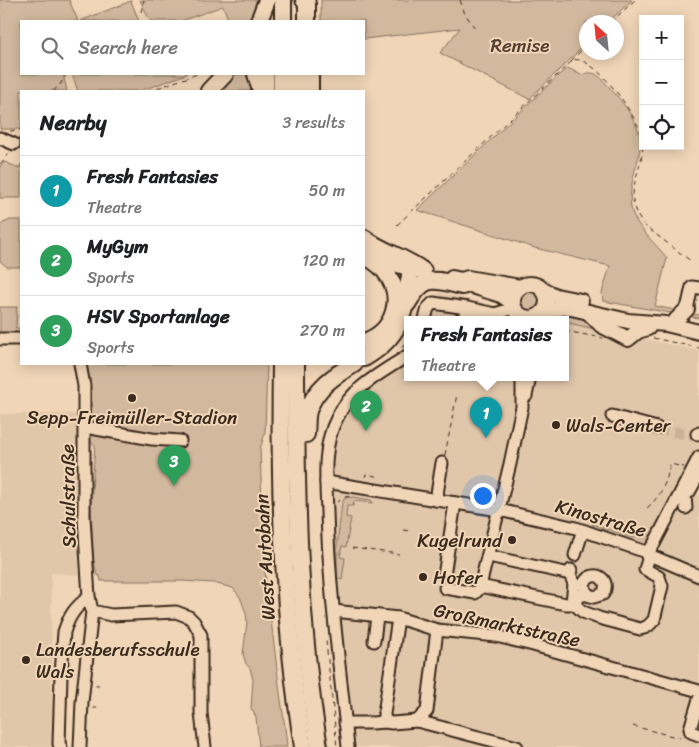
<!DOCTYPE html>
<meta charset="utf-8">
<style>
body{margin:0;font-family:Sriracha,sans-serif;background:#f2f2f2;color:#202124}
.controls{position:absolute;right:15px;top:15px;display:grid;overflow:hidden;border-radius:0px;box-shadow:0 2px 12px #0003}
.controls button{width:45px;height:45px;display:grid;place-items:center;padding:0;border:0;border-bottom:1px solid #e0e0e0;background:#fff;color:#202124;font:25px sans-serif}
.compass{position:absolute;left:579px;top:15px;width:45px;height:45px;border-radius:50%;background:#fff;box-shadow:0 2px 12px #0003;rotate:333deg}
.you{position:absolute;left:482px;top:495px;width:18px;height:18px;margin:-12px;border:4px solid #fff;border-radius:50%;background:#1a73e8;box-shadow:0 0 0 8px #1a73e833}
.badge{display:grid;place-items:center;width:32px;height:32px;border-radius:50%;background:#3b2a1e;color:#fff;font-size:16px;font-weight:700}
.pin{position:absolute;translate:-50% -41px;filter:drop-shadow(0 1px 2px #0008)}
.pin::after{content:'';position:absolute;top:26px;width:18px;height:15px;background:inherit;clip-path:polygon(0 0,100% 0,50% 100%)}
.popup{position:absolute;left:404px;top:316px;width:165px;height:65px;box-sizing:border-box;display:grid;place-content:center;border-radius:0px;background:#fff;filter:drop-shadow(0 1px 4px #0005);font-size:16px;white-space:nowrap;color:#757577}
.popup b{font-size:19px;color:#202124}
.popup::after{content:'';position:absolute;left:50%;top:100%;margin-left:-10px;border:10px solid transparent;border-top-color:#fff}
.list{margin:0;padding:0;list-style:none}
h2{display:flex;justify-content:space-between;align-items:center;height:65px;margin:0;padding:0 20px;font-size:21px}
h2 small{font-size:16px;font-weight:400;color:#757577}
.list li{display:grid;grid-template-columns:32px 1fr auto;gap:15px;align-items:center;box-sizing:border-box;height:70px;padding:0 20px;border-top:1px solid #e0e0e0}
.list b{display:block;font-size:19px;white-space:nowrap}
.list p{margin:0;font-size:16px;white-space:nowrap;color:#757577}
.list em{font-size:16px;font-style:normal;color:#757577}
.icon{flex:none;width:28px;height:28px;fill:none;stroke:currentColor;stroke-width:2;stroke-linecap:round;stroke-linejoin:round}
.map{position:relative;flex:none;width:699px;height:747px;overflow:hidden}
.search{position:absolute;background:#fff;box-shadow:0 2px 12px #0003;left:20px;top:20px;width:345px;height:55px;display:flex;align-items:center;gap:12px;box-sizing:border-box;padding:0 18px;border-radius:0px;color:#757577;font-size:19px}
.panel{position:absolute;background:#fff;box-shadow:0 2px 12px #0003;left:20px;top:90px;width:345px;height:275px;border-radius:0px}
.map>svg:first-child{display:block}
.built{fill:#e1c7aa}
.green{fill:#d2b99e;stroke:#86725e}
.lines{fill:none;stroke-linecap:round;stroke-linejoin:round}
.minor-tunnel{stroke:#ccb398;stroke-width:11;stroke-dasharray:11 5.5;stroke-linecap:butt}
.minor-casing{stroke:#3b2a1e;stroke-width:15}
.major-casing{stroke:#3b2a1e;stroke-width:18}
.highway-casing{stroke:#3b2a1e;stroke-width:20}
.path{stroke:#3b2a1e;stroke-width:1;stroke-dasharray:5 4;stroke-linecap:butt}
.minor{stroke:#f0d5b7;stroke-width:11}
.major{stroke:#f0d5b7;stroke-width:14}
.highway{stroke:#f0d5b7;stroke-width:16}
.poi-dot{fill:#3b2a1e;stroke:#f0d5b7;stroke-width:2}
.labels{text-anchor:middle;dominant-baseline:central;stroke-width:4;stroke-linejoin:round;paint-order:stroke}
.park-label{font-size:19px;fill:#523f31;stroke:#f0d5b7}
.poi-label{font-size:19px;fill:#3b2a1e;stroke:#f0d5b7;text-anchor:start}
.street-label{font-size:19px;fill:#3b2a1e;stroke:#f0d5b7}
</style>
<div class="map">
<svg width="699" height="747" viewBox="0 0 699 747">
<rect width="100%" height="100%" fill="#f0d5b7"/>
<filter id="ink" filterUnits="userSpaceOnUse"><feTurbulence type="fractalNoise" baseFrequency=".02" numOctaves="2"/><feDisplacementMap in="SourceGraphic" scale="10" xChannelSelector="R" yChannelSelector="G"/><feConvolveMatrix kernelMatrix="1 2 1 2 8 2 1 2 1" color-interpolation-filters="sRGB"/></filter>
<g filter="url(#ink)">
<g class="built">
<polygon points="440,293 557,319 418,319 425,302 431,296"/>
<polygon points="565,321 699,351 699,747 343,747 323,542 320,482 324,433 329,417 348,388 366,374 394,358 407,345 407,377 565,377"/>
<polygon points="0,414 77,414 77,537 80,575 51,573 52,747 0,747"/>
</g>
<g class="green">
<polygon points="0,0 69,0 78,21 21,21 21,74 63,74 67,91 21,91 21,129 0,129"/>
<polygon points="140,0 262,0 253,21 229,21 223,6 181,21 150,21"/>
<polygon points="321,0 632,0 608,22 586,22 586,44 529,99 440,53 460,28 364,39 364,21 321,21"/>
<polygon points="131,1 139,21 80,21"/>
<path d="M568,68L581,75C596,69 600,77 609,87C621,100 639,122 640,140C641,150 638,160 635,170C632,183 629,194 631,208C635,226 655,243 667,258L655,306L699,315V318L603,301L602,293L610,266L535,248L417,210L560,74Z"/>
<polygon points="72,74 187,74 140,91 78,91"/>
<polygon points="231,74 252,74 257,91 216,91"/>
<polygon points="5,162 19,168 21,164 21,198 0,198 0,166"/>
<polygon points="10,220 21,220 21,267 7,267 0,261 0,226 3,223"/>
<circle cx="529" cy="300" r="11"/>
<polygon points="0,307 17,307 16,328 21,328 21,335 0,334"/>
<polygon points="576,313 607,332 565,322 565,319 550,318 550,316 556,314"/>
<polygon points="86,364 267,364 265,433 260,449 264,564 280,693 286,735 287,747 259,747 256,717 251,708 253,680 250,668 246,664 243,654 247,622 246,613 240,597 233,588 213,583 182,581 101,581 100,576 97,575 93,557 91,504 95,445 90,441 91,423 90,380"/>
<polygon points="353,497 371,500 373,503 354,501 353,506 347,506 346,517 351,518 346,547 342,546 340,557 345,558 342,580 337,578 337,546 342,503 345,498"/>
<polygon points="592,524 634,538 637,533 655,536 646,546 643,547 596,530"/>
</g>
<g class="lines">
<polyline class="minor-tunnel" points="657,428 690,435 697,434"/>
<g class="minor-casing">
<g id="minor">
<polyline points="268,91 268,74"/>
<polyline points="0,138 14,144"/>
<polyline points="687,309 692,287 699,288"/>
<polyline points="518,313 518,319"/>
<polyline points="425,319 428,308 433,303 467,308"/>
<polyline points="464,319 467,308 495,314 514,308"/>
<polyline points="0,339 21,339"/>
<path d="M522,377V407L510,464L480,586L566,604H571L583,594L594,597L603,594C612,579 593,568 584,583C584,591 587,595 594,597"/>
<polyline points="526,396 530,377"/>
<polyline points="612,416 657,428"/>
<polyline points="85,427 152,439 180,441"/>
<polyline points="697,434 699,433"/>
<polyline points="326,482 499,510 576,528 646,552"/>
<polyline points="689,492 699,474"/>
<polyline points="436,500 442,463"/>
<polyline points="686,508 685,496 690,485"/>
<polyline points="646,552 649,551 654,544 699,457"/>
<polyline points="647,554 699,576"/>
<polyline points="575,555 581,536 585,531"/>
<polyline points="488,556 570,574"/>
<polyline points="571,570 570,574 574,584 572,602"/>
<polyline points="444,576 455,503"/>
<polyline points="445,588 475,593 479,589 480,586"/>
<polyline points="572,602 583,612 599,618 640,629 644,628 648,626 654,620 662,586 659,577 645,569 648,560 646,552"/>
<polyline points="92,611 111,615 176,612 189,617 194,622 201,635 201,713 205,747"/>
<polyline points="334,611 398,618 437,630 496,636 533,645 699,691"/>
<polyline points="374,641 377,616"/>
<polyline points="699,699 690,729 691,732 699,735"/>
<polyline points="417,721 517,747"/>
<polyline points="385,722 392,723 417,721 427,711 437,630"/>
<polyline points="345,723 372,723 385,722 384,714 398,618"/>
<path d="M61,747L59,744L61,675L64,632C69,616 75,607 89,597"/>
<polyline points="80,747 82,702 92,611 89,597 84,517 84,386 80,364"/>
<path d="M348,747C340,669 329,590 327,512C326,481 322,446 337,418C352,387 380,374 407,356"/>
</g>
</g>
<g class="major-casing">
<g id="major">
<polyline points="370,257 412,269"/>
<polyline points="452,278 462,280 468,278 520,287"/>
<circle cx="530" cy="301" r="17"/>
<polyline points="475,287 501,295 513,303"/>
<polyline points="543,290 556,296 581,301"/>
<polyline points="543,312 567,307 628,321 666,324 699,332"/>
<polyline points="588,312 601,325 628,339 638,331 648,328"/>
<polyline points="676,320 687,309"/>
</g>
</g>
<g class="highway-casing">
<g id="highway">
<polyline points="304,0 307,3 307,21"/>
<polyline points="259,21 267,0"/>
<polyline points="283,21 283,0"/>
<polyline points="256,74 261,91"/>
<polyline points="298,74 298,91"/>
<polyline points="310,74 310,91"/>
<polyline points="209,91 225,74"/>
<polyline points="282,91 282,74"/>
<path d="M364,238C382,252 405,257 423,271"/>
<path d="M407,304C425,274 432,279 462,286L466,285"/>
<path d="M364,342C395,332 406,296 384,270C379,264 372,260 366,256"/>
<path d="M364,358C403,336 405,310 411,268"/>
<path d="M281,364C279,492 283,620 303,747"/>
<path d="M296,364C296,492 298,620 319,747"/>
<path d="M306,434C307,427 306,418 308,411C315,388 335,375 354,364"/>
</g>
</g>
<g class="path">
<polyline points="460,0 465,14 477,31"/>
<polyline points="141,12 144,0"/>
<polyline points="611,22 635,0"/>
<polyline points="571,61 586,46"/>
<polyline points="53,91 59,86 67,74"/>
<polyline points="149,91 197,74"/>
<polyline points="10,131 21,130"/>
<path d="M643,146C641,177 620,198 645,226L692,262"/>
<polyline points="0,164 4,161 9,153"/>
<path d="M397,225L573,60C595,54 639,119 643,139"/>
<polyline points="565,331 603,338"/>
<polyline points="653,338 699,348"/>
<polyline points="402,348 407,340"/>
<polyline points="445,455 457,394"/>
<polyline points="365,477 366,474 380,477"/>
<polyline points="337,502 344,497 351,496"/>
<path d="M647,508C661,496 667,482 670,464L684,467"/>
<polyline points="403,530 410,531"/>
<polyline points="352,548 399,554"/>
<polyline points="326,641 337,747"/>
<polyline points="95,685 99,685"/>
<polyline points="93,708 97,708"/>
<polyline points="633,726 680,738"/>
</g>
<use href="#minor" class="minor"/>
<use href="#major" class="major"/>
<use href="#highway" class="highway"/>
</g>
</g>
<g class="poi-dot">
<circle cx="132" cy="398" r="5"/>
<circle cx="556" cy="425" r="5"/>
<circle cx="512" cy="540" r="5"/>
<circle cx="423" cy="577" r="5"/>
<circle cx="26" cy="660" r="5"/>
</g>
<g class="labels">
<g class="park-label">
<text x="520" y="45">Remise</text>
</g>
<g class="poi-label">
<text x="132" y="417" text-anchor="middle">Sepp-Freimüller-Stadion</text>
<text x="566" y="425">Wals-Center</text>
<text x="502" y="540" text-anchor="end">Kugelrund</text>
<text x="433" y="577">Hofer</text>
<text x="36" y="649">Landesberufsschule<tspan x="36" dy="22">Wals</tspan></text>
</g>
<g class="street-label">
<text transform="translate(68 496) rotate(-91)">Schulstraße</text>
<text transform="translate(601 518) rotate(16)">Kinostraße</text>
<text transform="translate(265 557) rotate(-93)">West Autobahn</text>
<text transform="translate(507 625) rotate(12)">Großmarktstraße</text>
</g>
</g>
</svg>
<div class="controls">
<button>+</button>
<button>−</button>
<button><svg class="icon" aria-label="locate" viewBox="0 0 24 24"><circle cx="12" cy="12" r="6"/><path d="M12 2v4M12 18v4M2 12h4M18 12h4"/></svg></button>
</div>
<svg class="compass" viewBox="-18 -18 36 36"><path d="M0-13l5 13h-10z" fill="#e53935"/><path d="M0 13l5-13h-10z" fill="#757577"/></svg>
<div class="you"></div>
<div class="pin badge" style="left:486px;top:438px;background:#0f9aa8">1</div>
<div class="popup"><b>Fresh Fantasies</b>Theatre</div>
<div class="pin badge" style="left:366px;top:431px;background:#2e9e5b">2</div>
<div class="pin badge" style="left:174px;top:486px;background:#2e9e5b">3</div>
<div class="search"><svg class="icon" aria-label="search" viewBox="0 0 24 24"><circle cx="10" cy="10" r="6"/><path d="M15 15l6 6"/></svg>Search here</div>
<section class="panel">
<h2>Nearby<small>3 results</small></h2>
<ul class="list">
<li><span class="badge" style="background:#0f9aa8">1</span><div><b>Fresh Fantasies</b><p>Theatre</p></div><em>50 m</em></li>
<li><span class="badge" style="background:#2e9e5b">2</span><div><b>MyGym</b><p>Sports</p></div><em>120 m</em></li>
<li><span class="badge" style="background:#2e9e5b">3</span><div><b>HSV Sportanlage</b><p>Sports</p></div><em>270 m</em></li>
</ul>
</section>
</div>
